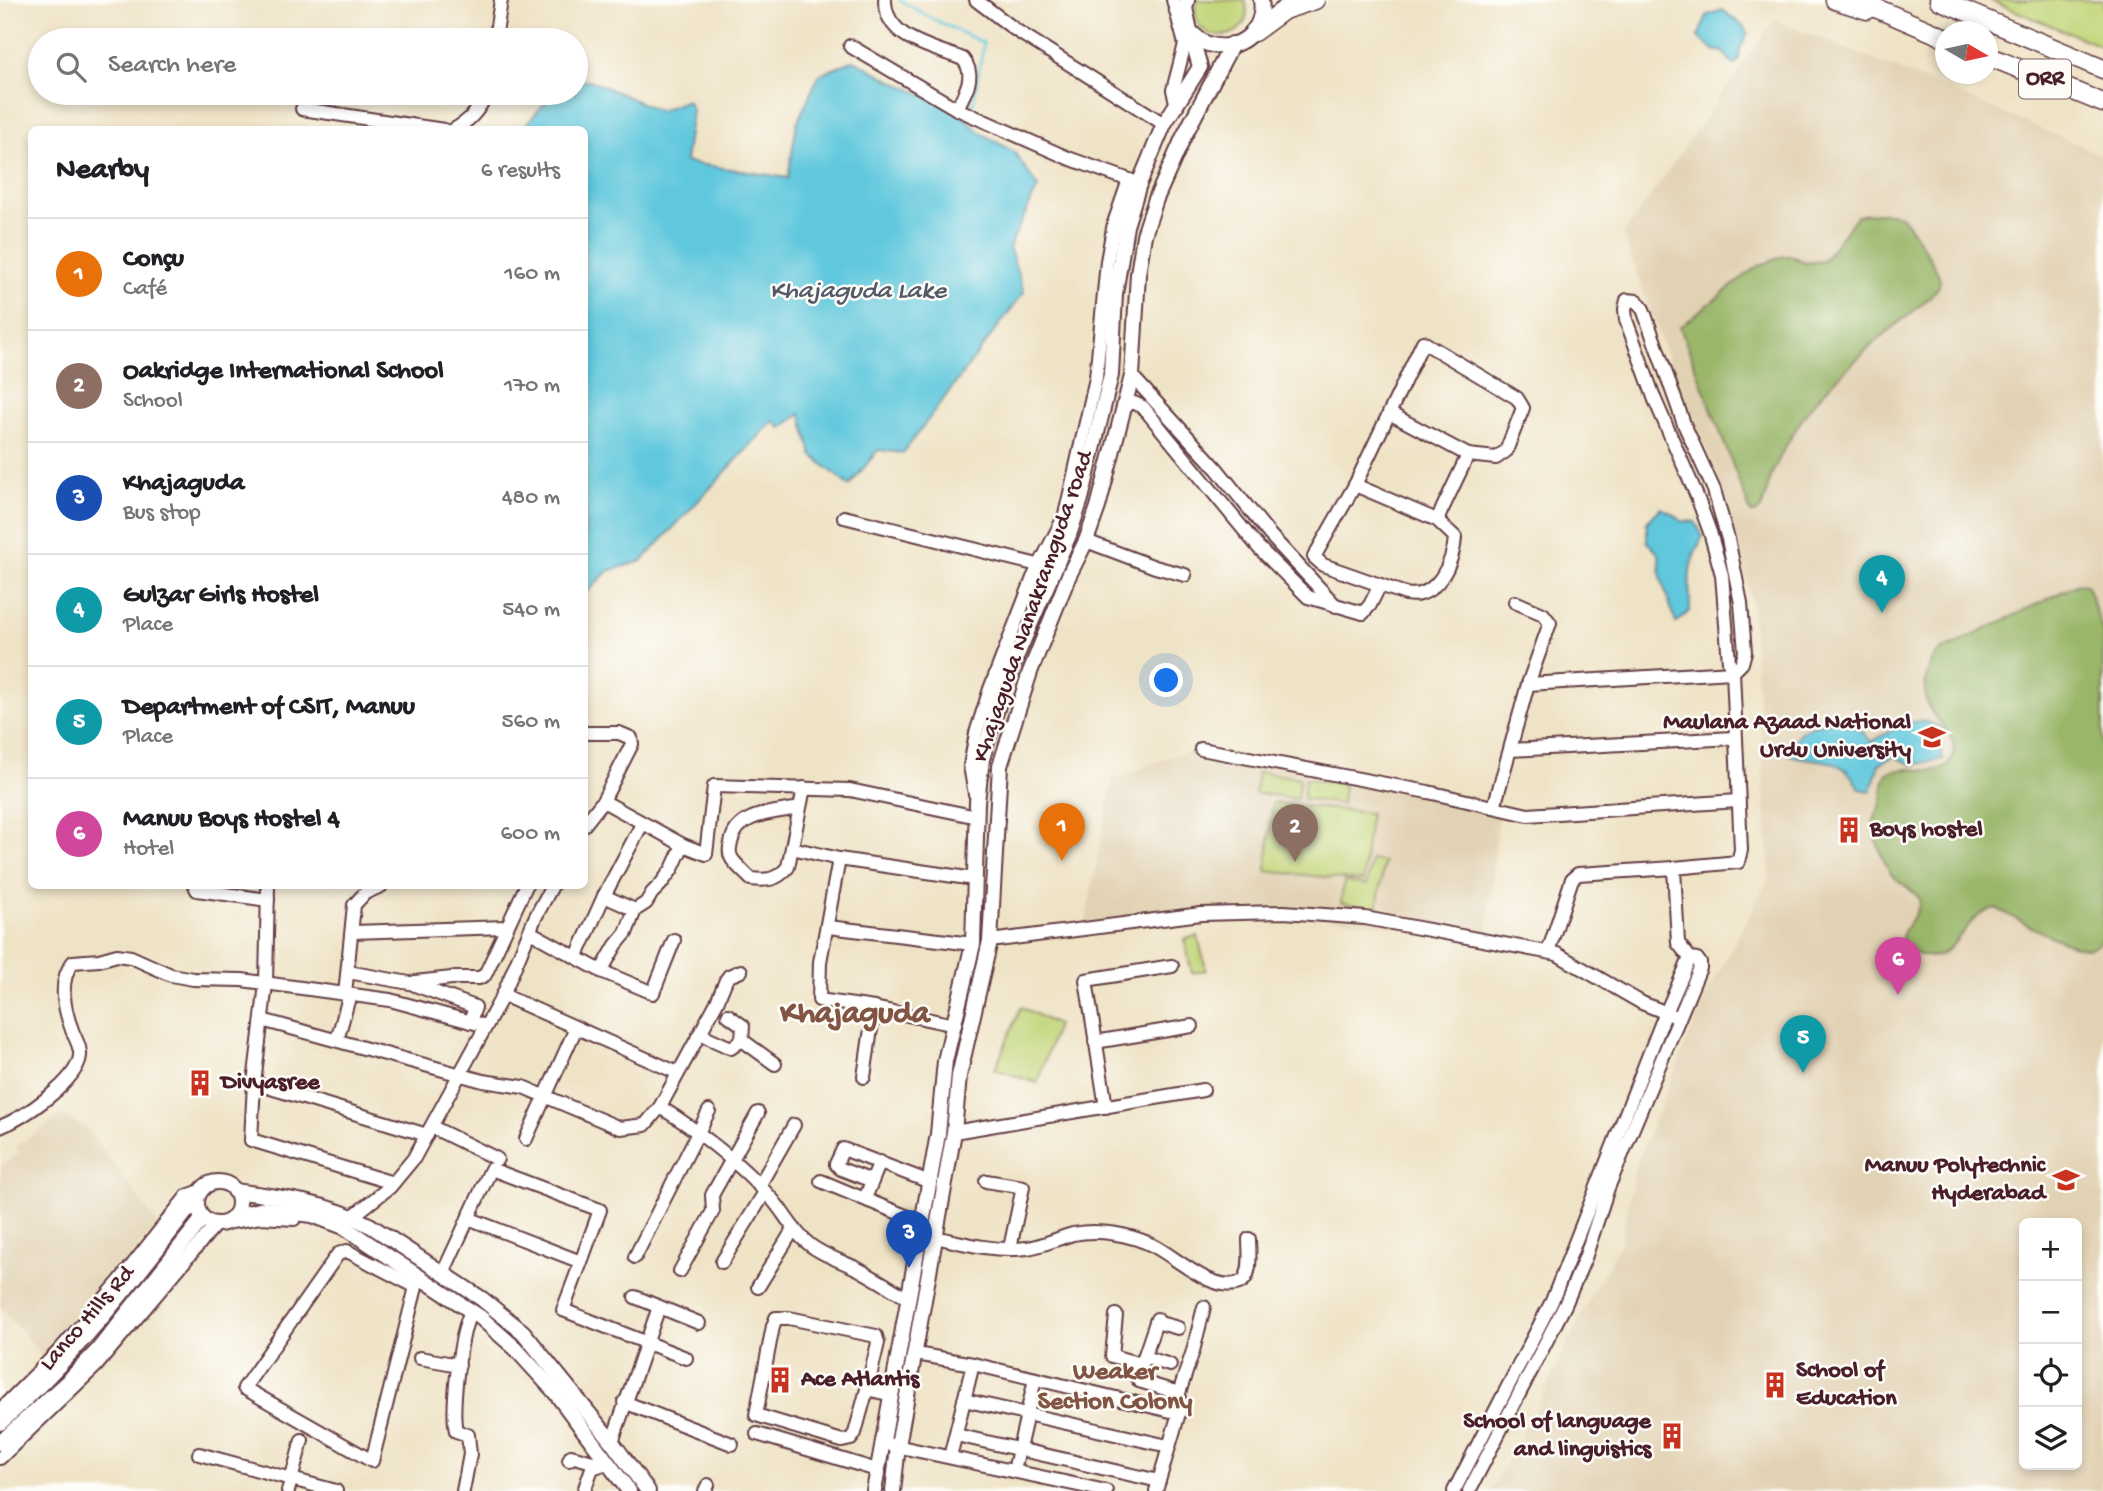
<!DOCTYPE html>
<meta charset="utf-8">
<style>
body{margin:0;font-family:"Gochi Hand",sans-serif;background:#f2f2f2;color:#202124}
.controls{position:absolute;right:21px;bottom:21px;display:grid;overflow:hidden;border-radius:10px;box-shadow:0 4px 10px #0003}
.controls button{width:63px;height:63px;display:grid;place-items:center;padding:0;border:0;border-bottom:2px solid #e0e0e0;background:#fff;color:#202124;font:35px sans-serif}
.compass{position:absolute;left:1935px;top:21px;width:63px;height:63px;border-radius:50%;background:#fff;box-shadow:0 4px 10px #0003;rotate:99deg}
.you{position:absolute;left:1167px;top:681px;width:24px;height:24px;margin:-18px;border:5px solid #fff;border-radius:50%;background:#1a73e8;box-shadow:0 0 0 10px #1a73e833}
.badge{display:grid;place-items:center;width:46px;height:46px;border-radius:50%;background:#db2777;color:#fff;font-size:23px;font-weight:700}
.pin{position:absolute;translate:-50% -58px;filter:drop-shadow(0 2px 4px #0008)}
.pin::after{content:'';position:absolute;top:37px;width:24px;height:21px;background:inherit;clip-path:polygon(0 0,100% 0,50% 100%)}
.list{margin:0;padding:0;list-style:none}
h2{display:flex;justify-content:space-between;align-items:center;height:91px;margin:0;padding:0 28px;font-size:30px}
h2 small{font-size:23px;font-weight:400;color:#757577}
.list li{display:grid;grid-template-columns:46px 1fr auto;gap:21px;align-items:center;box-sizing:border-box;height:112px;padding:0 28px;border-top:2px solid #e0e0e0}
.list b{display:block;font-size:26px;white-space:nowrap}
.list p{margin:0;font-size:23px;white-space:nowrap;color:#757577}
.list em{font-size:23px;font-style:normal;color:#757577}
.icon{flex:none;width:38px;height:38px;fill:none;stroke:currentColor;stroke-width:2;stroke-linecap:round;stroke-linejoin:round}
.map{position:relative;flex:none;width:2103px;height:1491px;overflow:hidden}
.search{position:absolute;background:#fff;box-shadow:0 4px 10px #0003;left:28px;top:28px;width:560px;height:77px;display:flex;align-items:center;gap:18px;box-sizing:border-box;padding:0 24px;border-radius:38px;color:#757577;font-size:26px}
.panel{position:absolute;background:#fff;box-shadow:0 4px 10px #0003;left:28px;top:126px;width:560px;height:763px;border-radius:10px}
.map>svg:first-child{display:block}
.built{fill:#e2d2b4;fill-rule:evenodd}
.green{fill:#c2d579;stroke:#867a52;stroke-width:2}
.forest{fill:#99b669;stroke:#726a4a;stroke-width:2}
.water{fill:#61c8dd;stroke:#567484;stroke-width:2}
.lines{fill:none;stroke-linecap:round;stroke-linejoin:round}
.stream{stroke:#61c8dd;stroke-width:2.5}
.minor-casing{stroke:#633c42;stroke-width:16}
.major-casing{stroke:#633c42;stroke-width:18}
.highway-casing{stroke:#633c42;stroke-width:21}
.minor{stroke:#fff;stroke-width:12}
.major{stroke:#fff;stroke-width:14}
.highway{stroke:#fff;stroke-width:18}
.labels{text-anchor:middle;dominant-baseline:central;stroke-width:5;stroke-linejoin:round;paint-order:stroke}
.shield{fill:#fdfcf7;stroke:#806168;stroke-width:2}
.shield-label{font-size:23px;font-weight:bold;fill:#4a1f2b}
.street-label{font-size:24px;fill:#4a1f2b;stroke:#fdfcf7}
.poi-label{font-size:24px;font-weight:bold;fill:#4a1f2b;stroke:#fdfcf7;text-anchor:start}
.water-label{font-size:26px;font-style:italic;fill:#525a69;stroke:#fdfcf7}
.neighbourhood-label{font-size:26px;font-weight:bold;fill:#815444;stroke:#fdfcf7}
.district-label{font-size:32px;font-weight:bold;fill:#815444;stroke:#fdfcf7}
</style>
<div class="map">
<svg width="2103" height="1491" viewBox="0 0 2103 1491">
<rect width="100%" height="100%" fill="#fdfcf7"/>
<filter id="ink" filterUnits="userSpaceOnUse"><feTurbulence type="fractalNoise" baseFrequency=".0143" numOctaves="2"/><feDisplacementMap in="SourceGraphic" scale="14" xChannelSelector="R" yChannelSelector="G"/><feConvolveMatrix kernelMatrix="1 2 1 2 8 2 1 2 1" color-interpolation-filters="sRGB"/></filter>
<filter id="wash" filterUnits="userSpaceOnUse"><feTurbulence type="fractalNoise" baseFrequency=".00686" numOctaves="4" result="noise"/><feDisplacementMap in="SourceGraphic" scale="28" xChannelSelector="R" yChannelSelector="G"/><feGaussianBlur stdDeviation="1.57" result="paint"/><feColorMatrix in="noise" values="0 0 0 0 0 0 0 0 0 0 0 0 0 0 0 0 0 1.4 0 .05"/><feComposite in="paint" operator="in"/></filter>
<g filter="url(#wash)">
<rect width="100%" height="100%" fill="#efe3c6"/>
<g class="built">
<path d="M1774,20L1940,86L2103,155V1491H1490L1536,1409L1588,1301L1621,1242L1635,1167L1705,998L1770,876L1751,598L1716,470L1687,411L1623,235ZM2024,1223H2077V1465H2024Z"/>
<polygon points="1201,749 1499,812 1486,939 1284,912 1084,930 1112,780 1166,758"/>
<polygon points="60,1116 68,1116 79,1125 86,1128 158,1224 61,1342 43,1358 0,1306 0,1166 19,1153 15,1147"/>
</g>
<g class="green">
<path d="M1197,0H1245C1259,47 1183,48 1197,0Z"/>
<polygon points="1989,0 2103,0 2103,47"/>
<polygon points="1258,772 1300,778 1297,799 1255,793"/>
<polygon points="1305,779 1344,784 1342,804 1303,799"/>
<polygon points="1273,803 1370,813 1363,881 1266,871"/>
<polygon points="1371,860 1384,862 1377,909 1341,903 1344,881 1367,885"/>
<polygon points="1198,936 1206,970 1192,973 1184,939"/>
<polygon points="1021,1007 1057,1025 1037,1083 995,1069"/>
</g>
<g class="forest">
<path d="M1867,214C1876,213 1890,212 1899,215C1906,218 1942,274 1940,282C1936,298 1888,329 1874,343C1854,363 1821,391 1806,413C1795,430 1783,450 1774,469C1768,482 1767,496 1761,509L1757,513H1751L1680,327L1756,267L1783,256H1792L1805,263L1823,261L1857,216Z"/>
<path d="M2078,584L2087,585L2103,632V938C2099,943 2096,946 2090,948C2072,951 2015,918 1996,908C1952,917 1959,982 1901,946C1899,928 1919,918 1920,900C1913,888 1899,884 1891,874C1884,864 1872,833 1874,821C1876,813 1881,807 1882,799C1884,790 1881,782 1887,773C1894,771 1901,770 1908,769C1920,769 1935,774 1945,766C1971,747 1935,721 1928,706C1921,690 1927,661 1941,651Z"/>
</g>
<g class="water">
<path d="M1723,10C1732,19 1742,22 1748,33L1740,49L1739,60L1734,65L1723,52L1714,50L1698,37L1707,15Z"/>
<polygon points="854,60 894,82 952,107 981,133 1014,152 1038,187 1009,247 1024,292 903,453 878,450 849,486 812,455 801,414 781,428 773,421 642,561 608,571 585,594 584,130 521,130 554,93 576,93 576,82 590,80 659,111 687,100 692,110 685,162 788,178 797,123 819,75"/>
<path d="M1661,508L1674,514L1681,521L1695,522L1703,536C1685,570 1690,575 1690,611L1676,623L1661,578L1659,554L1647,542V522Z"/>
<path d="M1839,720L1861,730L1871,742C1895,729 1916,711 1942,729L1939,746L1943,759L1912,765L1894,756L1879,764L1871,791L1860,789C1856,783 1851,774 1846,770C1830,757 1807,761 1789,755C1796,725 1812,725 1839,720Z"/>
</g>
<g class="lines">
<polyline class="stream" points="899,0 937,21 984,43 972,111"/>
</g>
</g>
<g filter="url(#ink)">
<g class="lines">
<g class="minor-casing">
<g id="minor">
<polyline points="976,0 1017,31 1164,124"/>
<polyline points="1173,0 1185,44 1173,90 1177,106"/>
<polyline points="359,35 397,40"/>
<polyline points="495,40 501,0"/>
<path d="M850,46L957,109C965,91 977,76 963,59C933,47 885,39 885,0"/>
<polyline points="302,109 444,130"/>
<polyline points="957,109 1068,158 1135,182"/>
<path d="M453,130C470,121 479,110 487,93"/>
<polyline points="1132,376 1217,469 1270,535 1336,606"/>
<polyline points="1124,403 1134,403 1143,407 1258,547 1308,597 1363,613"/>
<polyline points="1355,485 1423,342 1517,398 1523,408 1506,451 1496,458 1468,455 1389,413"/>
<polyline points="844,517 1046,567"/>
<path d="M1437,520L1455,537C1454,562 1436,601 1406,594L1323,565L1314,557L1355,485L1437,520L1468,455"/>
<polyline points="1086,541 1155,567 1185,575"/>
<polyline points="1363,613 1370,605 1380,585"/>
<polyline points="584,733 619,733 631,738 632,744 603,801 584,825"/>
<polyline points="1201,749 1428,792 1528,815 1738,801"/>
<polyline points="1510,750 1734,738"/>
<polyline points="975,794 970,766 976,733 990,689 1033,578 1065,515 1096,378 1107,261 1114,223 1129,180"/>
<polyline points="603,801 683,845 706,854 714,786 850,790 977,817"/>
<polyline points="1494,807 1528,684 1550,623 1543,614 1515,602"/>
<path d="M799,808C775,813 736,812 731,843C729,849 729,854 732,859C737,866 745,873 751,879C767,881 777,880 788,867L804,788"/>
<polyline points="792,848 839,859 974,879"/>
<polyline points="839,859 820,962 819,1000 874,1008 955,1025"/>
<polyline points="195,886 197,890 268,900"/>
<polyline points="268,886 266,984 254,1083 251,1140 393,1183"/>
<polyline points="635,910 604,896 642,824"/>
<polyline points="828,927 973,944"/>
<polyline points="353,932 506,927"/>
<polyline points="530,932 601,971 653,993 674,940"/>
<polyline points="990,941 1201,914 1284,912 1365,918 1557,954 1642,1003 1679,1018"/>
<polyline points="1548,952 1572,879 1578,874 1674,868"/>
<polyline points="577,956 604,896"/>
<polyline points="601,971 616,945 626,933 635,910 646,903 652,893 661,884 672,869 683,845"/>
<polyline points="348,972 415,984"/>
<polyline points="345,994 354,905 365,893 381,886"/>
<polyline points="503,995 678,1073"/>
<polyline points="728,1015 743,1026 742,1040 775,1064"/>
<polyline points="262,1020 483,1081 523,1087 620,1128 645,1125 660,1107 717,1002 726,980 729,976 741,971"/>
<polyline points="470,1022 475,1007 415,985 415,982 452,978 479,978 485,975 526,886"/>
<polyline points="700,1034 731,1048 742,1040"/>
<polyline points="337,1040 348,1001"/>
<polyline points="1095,1042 1192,1026"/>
<polyline points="864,1077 874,1008"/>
<polyline points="254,1083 427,1135"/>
<path d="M660,1107C699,1131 742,1165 772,1199C786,1215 793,1232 810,1245C824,1256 842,1261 858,1269C875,1278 892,1289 909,1299"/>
<polyline points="1106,1107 1086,980 1172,966"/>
<path d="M0,1127C23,1118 77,1082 80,1056C81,1046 75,1039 72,1030C64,1009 58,980 73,962L99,960L117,955L131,957L171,975L193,979L242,980L390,1000L486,1026"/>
<polyline points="432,1127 497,1159"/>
<polyline points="954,1132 1203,1090"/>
<polyline points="526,1139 576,1028"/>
<polyline points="880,1162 866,1196 869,1201 923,1223"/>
<polyline points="821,1181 869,1201"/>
<polyline points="872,1181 841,1169 836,1164 843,1149 930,1182"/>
<polyline points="986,1181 1023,1187 1010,1248"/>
<polyline points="759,1186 794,1125"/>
<polyline points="353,1216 390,1187 414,1158 503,995 535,918 552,886"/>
<polyline points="468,1218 581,1262 563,1310 686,1358"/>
<polyline points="225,1223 261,1217 294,1219"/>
<path d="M936,1237C965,1244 997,1252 1027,1248C1043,1246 1058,1238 1073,1234C1099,1229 1129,1234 1152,1245C1175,1256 1212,1293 1239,1283C1253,1278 1249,1252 1249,1239"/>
<polygon points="347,1251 416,1287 372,1461 244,1388 338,1254"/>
<polyline points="635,1257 709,1111"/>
<polyline points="722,1262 765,1192"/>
<polyline points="680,1271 713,1211 712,1195 758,1113"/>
<polyline points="443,1273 491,1169 600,1210 581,1262"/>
<polyline points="758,1287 793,1230"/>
<polyline points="635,1297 699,1323"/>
<polyline points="1116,1315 1112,1356 1141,1364"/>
<polyline points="1157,1319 1137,1378 1139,1381 1179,1393"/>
<polyline points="1156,1322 1178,1328"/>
<polyline points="916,1354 973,1364 1179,1413 1156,1491"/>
<polyline points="1144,1357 1170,1365"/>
<polyline points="420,1358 459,1365"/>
<polyline points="867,1389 878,1343 876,1336 789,1318 776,1318 773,1326 756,1415 842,1441 851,1439 855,1433 867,1389 892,1395"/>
<polyline points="964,1400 1168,1446"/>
<polyline points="624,1402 732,1444"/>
<polyline points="0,1410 59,1351 119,1282 187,1196 201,1191"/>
<polyline points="1179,1413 1181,1405 1178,1396 1193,1351 1204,1307"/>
<polyline points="757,1434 877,1470"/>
<polyline points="956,1435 1159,1481"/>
<polyline points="612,1442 659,1307"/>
<polyline points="882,1443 1106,1491"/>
<polyline points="199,1454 336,1491"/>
<polyline points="950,1457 973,1364"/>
<polyline points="0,1458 96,1366 216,1224"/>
<polyline points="569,1460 571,1456 593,1462"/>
<polyline points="1014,1471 1035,1379"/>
<polyline points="288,1491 302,1440"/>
<path d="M463,1491L470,1454L468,1435L456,1431C451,1409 460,1331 471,1312"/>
<polyline points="584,1491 592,1468 607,1463"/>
<polyline points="705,1491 708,1485"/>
<polyline points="1454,1491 1552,1301 1661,1024 1690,958"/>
<polyline points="1469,1491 1565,1305 1585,1258 1608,1188 1700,968 1700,963 1697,959 1690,958 1678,943 1674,868 1738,862 1741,850 1733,672 1729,662 1722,575 1710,532 1696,494 1655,400 1626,320 1625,309 1627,300 1637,301 1643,309 1684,424 1714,490 1728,539 1741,603 1745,652 1742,663 1733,672 1528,684"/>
</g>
</g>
<g class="major-casing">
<g id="major">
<path d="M1187,0L1185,8L1190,31C1195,36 1201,42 1208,44C1238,54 1266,30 1261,0"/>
<circle cx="218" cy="1203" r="21"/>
<path d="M234,1191C282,1197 328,1203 371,1226L482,1299L523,1332L612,1442L648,1491"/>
<polyline points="234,1216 264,1209 312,1215 344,1227 480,1317 515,1348 555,1392 629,1491"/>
<path d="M0,1423C72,1359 131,1284 189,1208L197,1205"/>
<polyline points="0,1443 67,1382 97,1351 203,1218"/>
<polyline points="874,1491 938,1134 945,1061 973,944 977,802 982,759 1004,685 1069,535 1081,499 1111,375 1115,294 1126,226 1139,184 1164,124 1200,67 1190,31"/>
<polyline points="893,1491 898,1446 954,1132 959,1076 990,941 1000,766 1030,672 1069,575 1086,541 1098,507 1132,376 1138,274 1144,235 1156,199 1184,136 1232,44"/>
</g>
</g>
<g class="highway-casing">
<g id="highway">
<polyline points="1835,0 1867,10"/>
<polyline points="1857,0 1946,38"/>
<polyline points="1939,0 2103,69"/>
<polyline points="1254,32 1284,10 1315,0"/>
<polyline points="1988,56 2103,103"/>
</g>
</g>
<use href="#minor" class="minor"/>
<use href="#major" class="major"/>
<use href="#highway" class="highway"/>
</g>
</g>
<defs>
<g id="university-bare" transform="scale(2.1)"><path d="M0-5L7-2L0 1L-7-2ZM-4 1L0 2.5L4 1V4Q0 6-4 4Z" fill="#c8321e" stroke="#fdfcf7" stroke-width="2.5" paint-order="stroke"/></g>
<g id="building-bare" transform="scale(2.1)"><path d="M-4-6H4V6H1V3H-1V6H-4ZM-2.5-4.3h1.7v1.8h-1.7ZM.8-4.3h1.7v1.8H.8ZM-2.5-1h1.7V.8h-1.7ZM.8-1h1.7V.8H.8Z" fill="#c8321e" stroke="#fdfcf7" stroke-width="2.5" paint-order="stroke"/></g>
</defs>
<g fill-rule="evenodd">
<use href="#university-bare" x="1932" y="737"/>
<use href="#building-bare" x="1849" y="830"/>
<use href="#building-bare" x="200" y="1083"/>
<use href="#university-bare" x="2066" y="1180"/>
<use href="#building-bare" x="780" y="1380"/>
<use href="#building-bare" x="1775" y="1385"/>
<use href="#building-bare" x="1672" y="1436"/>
</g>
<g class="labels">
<rect class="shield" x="2019" y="59.5" width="52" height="39" rx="5"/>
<g class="shield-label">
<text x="2045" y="79">ORR</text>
</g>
<g class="street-label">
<text transform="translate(1034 607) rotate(-71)">Khajaguda Nanakramguda road</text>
<text transform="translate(88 1319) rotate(-49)">Lanco Hills Rd</text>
</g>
<g class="poi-label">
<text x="1911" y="723" text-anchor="end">Maulana Azaad National<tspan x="1911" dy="28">Urdu University</tspan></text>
<text x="1870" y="830">Boys hostel</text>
<text x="221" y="1083">Divyasree</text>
<text x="2045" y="1166" text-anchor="end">Manuu Polytechnic<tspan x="2045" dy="28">Hyderabad</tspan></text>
<text x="1796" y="1371">School of<tspan x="1796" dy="28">Education</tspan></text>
<text x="801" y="1380">Ace Atlantis</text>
<text x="1651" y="1422" text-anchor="end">School of language<tspan x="1651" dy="28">and linguistics</tspan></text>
</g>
<g class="water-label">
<text x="858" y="292">Khajaguda Lake</text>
</g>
<g class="neighbourhood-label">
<text x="1115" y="1373">Weaker<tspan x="1115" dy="30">Section Colony</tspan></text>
</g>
<g class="district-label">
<text x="855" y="1015">Khajaguda</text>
</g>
</g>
</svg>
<div class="controls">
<button>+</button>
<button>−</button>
<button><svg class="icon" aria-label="locate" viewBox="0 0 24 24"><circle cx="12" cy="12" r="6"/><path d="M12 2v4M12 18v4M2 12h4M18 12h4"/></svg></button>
<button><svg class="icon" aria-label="layers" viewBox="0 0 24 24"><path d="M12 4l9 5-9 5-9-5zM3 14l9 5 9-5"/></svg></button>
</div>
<svg class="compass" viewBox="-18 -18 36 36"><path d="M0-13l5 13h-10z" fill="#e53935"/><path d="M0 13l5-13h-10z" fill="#757577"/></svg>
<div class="you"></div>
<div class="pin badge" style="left:1062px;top:861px;background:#e8710a">1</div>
<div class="pin badge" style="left:1295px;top:862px;background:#8d6e63">2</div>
<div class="pin badge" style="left:909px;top:1268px;background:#1a4fb4">3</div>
<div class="pin badge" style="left:1882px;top:613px;background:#0f9aa8">4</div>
<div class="pin badge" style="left:1803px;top:1073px;background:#0f9aa8">5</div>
<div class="pin badge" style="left:1898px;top:995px;background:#d1479c">6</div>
<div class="search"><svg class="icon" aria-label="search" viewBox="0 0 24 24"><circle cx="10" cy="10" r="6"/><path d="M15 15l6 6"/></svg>Search here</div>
<section class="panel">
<h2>Nearby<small>6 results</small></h2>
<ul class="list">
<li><span class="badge" style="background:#e8710a">1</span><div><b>Conçu</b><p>Café</p></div><em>160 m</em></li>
<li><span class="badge" style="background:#8d6e63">2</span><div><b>Oakridge International School</b><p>School</p></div><em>170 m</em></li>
<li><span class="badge" style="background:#1a4fb4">3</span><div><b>Khajaguda</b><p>Bus stop</p></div><em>480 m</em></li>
<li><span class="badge" style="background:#0f9aa8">4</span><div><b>Gulzar Girls Hostel</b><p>Place</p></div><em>540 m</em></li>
<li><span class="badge" style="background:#0f9aa8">5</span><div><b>Department of CSIT, Manuu</b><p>Place</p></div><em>560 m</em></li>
<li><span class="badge" style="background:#d1479c">6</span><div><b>Manuu Boys Hostel 4</b><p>Hotel</p></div><em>600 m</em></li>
</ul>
</section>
</div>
